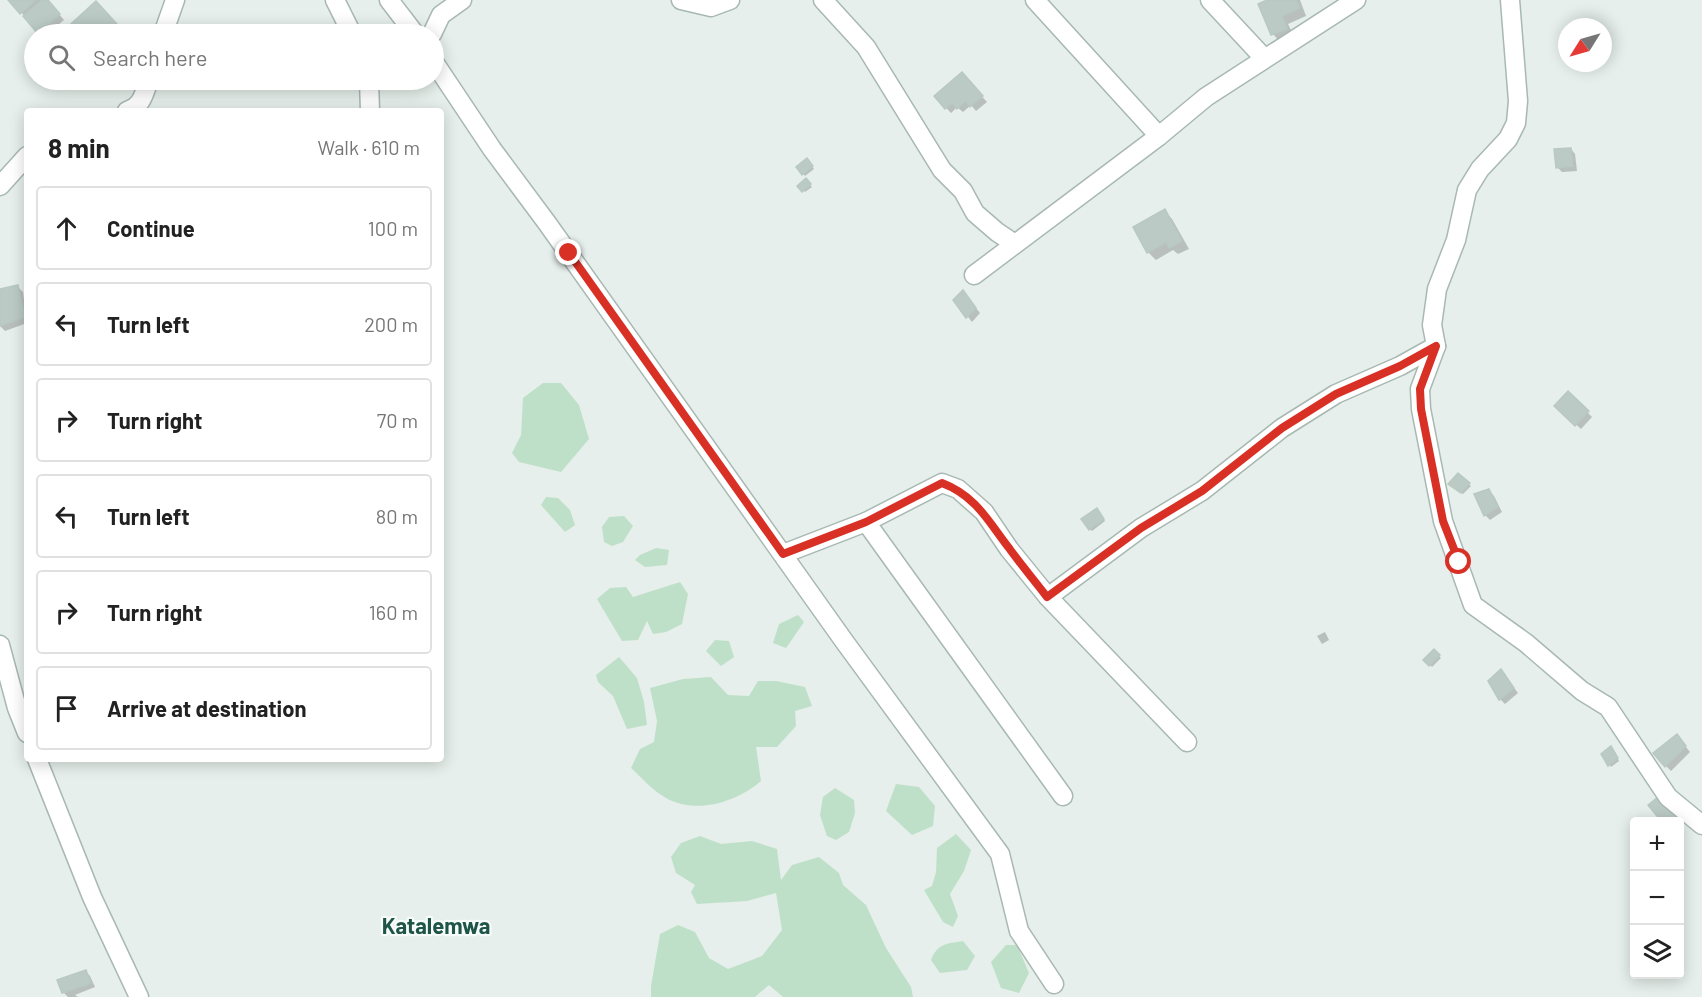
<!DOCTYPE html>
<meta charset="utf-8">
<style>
body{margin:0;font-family:Barlow,sans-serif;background:#f6f6f6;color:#222}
.controls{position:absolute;right:18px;bottom:18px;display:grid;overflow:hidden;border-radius:6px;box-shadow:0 3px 15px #0003}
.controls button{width:54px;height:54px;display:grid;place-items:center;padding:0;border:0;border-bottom:2px solid #e0e0e0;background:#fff;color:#222;font:30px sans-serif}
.compass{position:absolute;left:1558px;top:18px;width:54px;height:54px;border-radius:50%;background:#fff;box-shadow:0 3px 15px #0003;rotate:233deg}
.stop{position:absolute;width:18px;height:18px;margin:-14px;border:4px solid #d93025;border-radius:50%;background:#fff}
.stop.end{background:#d93025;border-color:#fff;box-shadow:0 2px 6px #0008}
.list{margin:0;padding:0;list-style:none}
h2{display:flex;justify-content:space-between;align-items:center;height:78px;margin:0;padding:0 24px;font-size:26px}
h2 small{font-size:20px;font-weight:400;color:#767676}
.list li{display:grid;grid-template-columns:39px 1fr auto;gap:18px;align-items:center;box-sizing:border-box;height:84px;margin:0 12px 12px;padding:0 12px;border:2px solid #e0e0e0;border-radius:6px}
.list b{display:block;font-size:22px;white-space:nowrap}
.list em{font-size:20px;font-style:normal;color:#767676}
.icon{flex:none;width:33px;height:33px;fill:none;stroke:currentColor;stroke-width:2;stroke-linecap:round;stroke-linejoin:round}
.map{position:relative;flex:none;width:1702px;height:997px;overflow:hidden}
.search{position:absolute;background:#fff;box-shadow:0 3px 15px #0003;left:24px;top:24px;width:420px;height:66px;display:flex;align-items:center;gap:15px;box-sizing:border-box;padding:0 21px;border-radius:33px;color:#767676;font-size:22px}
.panel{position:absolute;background:#fff;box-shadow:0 3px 15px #0003;left:24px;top:108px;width:420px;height:654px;border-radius:6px}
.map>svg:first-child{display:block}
.green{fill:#bfe0c8}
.shadow{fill:#0003}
.building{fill:#bbcac4;stroke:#b8c9c2;stroke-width:1.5}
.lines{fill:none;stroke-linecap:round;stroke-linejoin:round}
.minor-casing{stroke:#a8b8b2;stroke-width:21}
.minor{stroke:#fff;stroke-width:18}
.route{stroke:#d93025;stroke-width:8}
.labels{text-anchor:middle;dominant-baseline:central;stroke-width:4.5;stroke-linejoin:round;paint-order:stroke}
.quarter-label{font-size:22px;font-weight:bold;fill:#1f5548;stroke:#f7fbf9}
</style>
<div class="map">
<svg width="1702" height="997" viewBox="0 0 1702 997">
<rect width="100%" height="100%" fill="#e6efeb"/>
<g class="green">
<polygon points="543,383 561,383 579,405 589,439 561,472 519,462 512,453 521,435 523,398"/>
<polygon points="546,497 558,498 570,510 575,525 565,532 541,505"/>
<polygon points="624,516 633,526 623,542 612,546 604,542 602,527 609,517"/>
<polygon points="656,548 669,550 667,565 645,567 635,560 640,555"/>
<polygon points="680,582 688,594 682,624 666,632 653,634 647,621 638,640 622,641 597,599 610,588 626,587 633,597"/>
<polygon points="798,615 804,622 786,648 773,643 779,624"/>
<polygon points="715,640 729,641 734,657 721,666 706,651"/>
<polygon points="619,657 637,678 644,702 647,725 627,729 613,696 598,682 596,675"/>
<path d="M711,677L728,695L749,696L758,681H776L805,687L812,706L795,711L796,726L777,747H756L761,781C737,802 696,815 666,798C653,791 642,778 631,768L640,749L654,742L657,721L650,688L683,679Z"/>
<polygon points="896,784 919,787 935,806 933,826 912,835 886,811"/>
<polygon points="835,788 854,800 855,813 849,832 836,840 827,836 820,815 823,797"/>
<polygon points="956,834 971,850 964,871 950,894 958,916 953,927 943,922 924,890 932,886 936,872 937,848"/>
<polygon points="700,836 721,844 752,841 777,849 781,880 792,865 819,857 839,873 843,885 866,905 886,948 911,987 913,997 783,997 769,985 755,997 651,997 651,986 660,934 678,925 695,932 709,958 728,969 762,956 782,930 776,893 747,901 697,904 691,892 695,885 676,873 671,857 681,843"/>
<path d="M963,941L975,956L967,970L940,973L931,960C938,943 946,944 963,941Z"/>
<polygon points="1006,945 1017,945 1029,973 1019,993 1001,988 991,962"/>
</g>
<g class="shadow">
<polygon points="10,0 47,0 64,20 47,34 41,34"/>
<polygon points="1271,0 1300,0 1306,16 1288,24 1294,36 1280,42 1273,34"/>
<polygon points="103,11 125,34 62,34"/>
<polygon points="966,79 987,102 976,111 971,105 963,112 957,107 951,113 936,97"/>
<polygon points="1571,149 1575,154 1577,171 1562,172 1557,167"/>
<polygon points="807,160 814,169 805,176 798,167"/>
<polygon points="806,180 812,187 805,192 799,186"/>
<polygon points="1164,211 1172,219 1189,249 1178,254 1173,250 1156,260 1148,252"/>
<polygon points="18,287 23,292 27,323 5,331 0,326 0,290"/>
<polygon points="967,297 980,313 972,322 955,300"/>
<polygon points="1568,393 1592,417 1581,429 1556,406"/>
<polygon points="1458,475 1471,486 1463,494 1452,486"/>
<polygon points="1489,491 1494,496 1502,512 1490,520 1485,515"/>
<polygon points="1099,512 1105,521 1092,531 1090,529"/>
<polygon points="1325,632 1329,640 1322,644 1317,636"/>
<polygon points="1434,651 1441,658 1432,667 1425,660"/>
<polygon points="1505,676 1518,693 1505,704 1500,699"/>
<polygon points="1681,741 1690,752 1671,771 1666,766"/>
<polygon points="1613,750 1619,761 1611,767 1603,754"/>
<polygon points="85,971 90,976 95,987 75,995 78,997 68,997 63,992"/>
</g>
<g class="building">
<polygon points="8,0 36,0 20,14"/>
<polygon points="42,0 48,0 60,14 38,34 23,16"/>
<polygon points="1267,0 1296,0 1300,8 1282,16 1287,29 1271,35 1258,4"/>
<polygon points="96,1 126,34 60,34"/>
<polygon points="962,72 983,96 970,107 965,101 957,109 952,103 945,109 934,96"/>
<polygon points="1571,148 1573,166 1556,168 1554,149"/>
<polygon points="807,158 813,166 802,175 796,167"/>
<polygon points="806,178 811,184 802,192 797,186"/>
<polygon points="1165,209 1182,241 1169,248 1166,242 1147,253 1133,227"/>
<polygon points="18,285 25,317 0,326 0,289"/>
<polygon points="963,290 976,308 966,318 953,300"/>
<polygon points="1568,391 1589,411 1575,426 1554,406"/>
<polygon points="1458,473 1470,483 1461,493 1448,484"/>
<polygon points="1489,489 1498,507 1484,516 1474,494"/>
<polygon points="1097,508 1104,519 1089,530 1081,519"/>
<polygon points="1434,649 1440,655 1429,666 1423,660"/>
<polygon points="1501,669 1514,688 1499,700 1488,681"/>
<polygon points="1677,734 1686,746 1665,767 1653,753"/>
<polygon points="1611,746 1618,758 1608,766 1601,754"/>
<polygon points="1658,797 1676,818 1672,822 1662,822 1648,805"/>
<polygon points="86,970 91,983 62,993 57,980"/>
</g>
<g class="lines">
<g class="minor-casing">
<g id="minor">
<polyline points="335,0 352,34"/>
<polyline points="389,0 415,34"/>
<polyline points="681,0 711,7 730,0"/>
<polyline points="823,0 866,47 942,170 963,191 975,213 997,232 1015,244"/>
<polyline points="1035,0 1159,136"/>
<polyline points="1210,0 1264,58"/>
<polyline points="163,34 175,0"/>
<polyline points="432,34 441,15 462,0"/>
<polyline points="434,62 492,149 547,223 844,641 1000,854 1019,931 1054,984"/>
<polyline points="369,80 370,111"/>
<path d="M127,111C142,106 144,94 149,80"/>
<polyline points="0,186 27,156"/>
<polyline points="974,275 1159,136 1206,97 1356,0"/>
<polyline points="1436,346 1420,389 1421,409 1443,521 1473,605 1526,643 1582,691 1608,707 1668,797 1702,825"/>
<polyline points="866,522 1063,796"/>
<polyline points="783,554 866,522 942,483 958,489 984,512 1009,549 1048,597 1187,742"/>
<polyline points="1048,597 1141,528 1202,491 1282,428 1336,394 1400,366 1436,346 1432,325 1437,289 1456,240 1467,190 1480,169 1508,139 1516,123 1518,101 1510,0"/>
<polyline points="0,645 17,708 27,733"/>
<polyline points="37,759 92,897 139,997"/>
</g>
</g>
<use href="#minor" class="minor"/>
</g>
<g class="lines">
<path class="route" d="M569,253L783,554L866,522L942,483C976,496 988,521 1009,548C1021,565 1035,581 1047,597L1141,528L1202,491L1282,428L1336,394L1400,366L1436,346L1420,389L1421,409L1443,521L1459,562"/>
</g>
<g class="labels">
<g class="quarter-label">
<text x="436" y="925">Katalemwa</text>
</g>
</g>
</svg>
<div class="controls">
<button>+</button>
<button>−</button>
<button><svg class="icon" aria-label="layers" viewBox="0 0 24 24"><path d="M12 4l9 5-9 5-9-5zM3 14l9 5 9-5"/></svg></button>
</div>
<svg class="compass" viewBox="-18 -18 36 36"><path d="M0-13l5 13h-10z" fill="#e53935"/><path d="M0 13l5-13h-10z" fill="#767676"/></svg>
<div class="stop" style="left:1459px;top:562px"></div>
<div class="stop end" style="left:569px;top:253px"></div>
<div class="search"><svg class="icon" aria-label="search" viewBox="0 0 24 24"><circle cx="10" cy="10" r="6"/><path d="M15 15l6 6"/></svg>Search here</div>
<section class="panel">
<h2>8 min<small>Walk · 610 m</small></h2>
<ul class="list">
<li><svg class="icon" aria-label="ahead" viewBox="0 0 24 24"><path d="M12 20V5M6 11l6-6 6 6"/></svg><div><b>Continue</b></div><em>100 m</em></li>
<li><svg class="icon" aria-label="left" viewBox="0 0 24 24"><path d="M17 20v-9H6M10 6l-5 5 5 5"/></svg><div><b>Turn left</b></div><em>200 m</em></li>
<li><svg class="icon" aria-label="right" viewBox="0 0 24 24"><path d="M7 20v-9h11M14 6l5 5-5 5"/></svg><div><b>Turn right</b></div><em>70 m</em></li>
<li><svg class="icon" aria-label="left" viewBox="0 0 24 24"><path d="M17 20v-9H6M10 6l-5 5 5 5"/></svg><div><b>Turn left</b></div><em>80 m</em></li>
<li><svg class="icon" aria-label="right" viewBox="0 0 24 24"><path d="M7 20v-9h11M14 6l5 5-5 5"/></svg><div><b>Turn right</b></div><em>160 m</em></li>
<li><svg class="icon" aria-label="arrive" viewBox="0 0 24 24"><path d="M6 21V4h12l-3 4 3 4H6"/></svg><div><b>Arrive at destination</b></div></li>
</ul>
</section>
</div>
